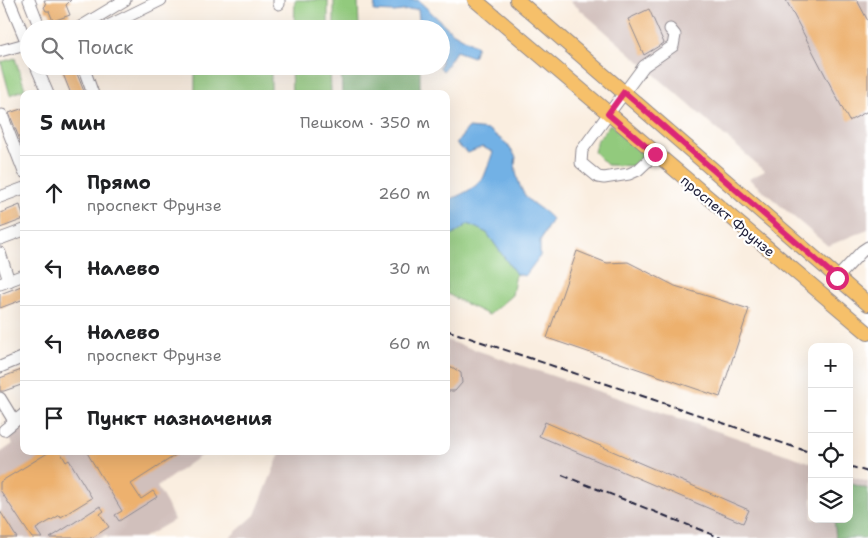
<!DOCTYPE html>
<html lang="ru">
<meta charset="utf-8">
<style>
body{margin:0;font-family:"Shantell Sans",sans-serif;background:#f6f6f6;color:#202124}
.controls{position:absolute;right:15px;bottom:15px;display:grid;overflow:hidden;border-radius:10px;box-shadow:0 5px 20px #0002}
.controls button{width:45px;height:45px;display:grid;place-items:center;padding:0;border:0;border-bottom:1px solid #e0e0e0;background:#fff;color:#202124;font:25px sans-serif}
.stop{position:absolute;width:15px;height:15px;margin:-11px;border:4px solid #db2777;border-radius:50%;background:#fff}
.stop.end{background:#db2777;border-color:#fff;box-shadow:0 1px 5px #0008}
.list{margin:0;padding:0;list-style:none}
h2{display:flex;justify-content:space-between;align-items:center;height:65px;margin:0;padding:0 20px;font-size:21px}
h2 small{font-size:16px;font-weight:400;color:#757577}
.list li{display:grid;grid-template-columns:32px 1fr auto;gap:15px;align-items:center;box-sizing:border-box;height:75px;padding:0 20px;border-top:1px solid #e0e0e0}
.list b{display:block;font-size:19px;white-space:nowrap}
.list p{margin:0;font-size:16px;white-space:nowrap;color:#757577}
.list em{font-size:16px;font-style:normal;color:#757577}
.icon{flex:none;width:28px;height:28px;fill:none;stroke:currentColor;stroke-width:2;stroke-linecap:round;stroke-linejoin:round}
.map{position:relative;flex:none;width:868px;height:538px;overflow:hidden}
.search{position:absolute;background:#fff;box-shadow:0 5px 20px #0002;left:20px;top:20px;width:430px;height:55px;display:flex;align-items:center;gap:12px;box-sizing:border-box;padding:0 18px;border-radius:28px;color:#757577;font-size:19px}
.panel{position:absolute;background:#fff;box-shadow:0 5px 20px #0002;left:20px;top:90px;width:430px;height:365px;border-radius:10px}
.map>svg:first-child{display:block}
.industrial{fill:#d1c0bc}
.green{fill:#92ca7d;stroke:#5a765c}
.forest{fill:#75ae6c;stroke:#4c6854}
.water{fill:#72b1e5;stroke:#4a6a90}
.building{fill:#edb16e}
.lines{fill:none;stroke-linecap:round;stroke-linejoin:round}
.minor-casing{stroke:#8e888e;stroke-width:13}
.major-casing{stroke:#8e888e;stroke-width:16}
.minor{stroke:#fff;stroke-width:11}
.major{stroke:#f6c06b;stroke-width:14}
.rail{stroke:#22223b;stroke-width:2;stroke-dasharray:8 4;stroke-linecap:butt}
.route{stroke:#db2777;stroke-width:6}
.labels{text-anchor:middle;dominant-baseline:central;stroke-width:4.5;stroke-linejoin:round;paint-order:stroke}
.street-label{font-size:14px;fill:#22223b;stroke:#fff}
</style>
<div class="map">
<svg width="868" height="538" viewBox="0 0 868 538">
<rect width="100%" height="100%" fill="#fff"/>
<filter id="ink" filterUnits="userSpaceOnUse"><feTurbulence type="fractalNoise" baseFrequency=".02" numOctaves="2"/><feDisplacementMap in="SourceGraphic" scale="10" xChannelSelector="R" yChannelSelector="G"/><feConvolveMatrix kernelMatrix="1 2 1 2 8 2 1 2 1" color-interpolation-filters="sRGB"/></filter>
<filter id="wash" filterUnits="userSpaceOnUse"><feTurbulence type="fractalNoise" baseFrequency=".0096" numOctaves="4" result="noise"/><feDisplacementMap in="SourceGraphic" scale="20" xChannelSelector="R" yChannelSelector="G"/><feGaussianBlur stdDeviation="1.12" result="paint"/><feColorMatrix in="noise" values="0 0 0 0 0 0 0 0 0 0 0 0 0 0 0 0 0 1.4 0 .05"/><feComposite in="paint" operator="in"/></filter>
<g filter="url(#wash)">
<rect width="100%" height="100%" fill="#faeee0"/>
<g class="industrial">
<polygon points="569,0 868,0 868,229 828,246 749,179 765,171"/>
<polygon points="446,340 812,463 812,519 849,519 849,476 868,482 868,538 229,538 255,515 281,451 446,451"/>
<polygon points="24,425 24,451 207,451 157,487 167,504 174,520 143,538 109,538 105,535 100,538 0,538 0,453 13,444 8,435"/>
</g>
<g class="green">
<polygon points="295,0 328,0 328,29 294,29"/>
<polygon points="334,0 358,0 359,29 334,29"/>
<polygon points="15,58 25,89 10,95 1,62"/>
<rect x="195" y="66" width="76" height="28"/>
<polygon points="291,66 330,66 331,94 292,94"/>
<polygon points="610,124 641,149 643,159 637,166 607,165 594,152 597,141"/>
<polygon points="468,223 487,233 516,274 512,295 489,315 462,302 446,293 446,234 453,235"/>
</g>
<g class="forest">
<polygon points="341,66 420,66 420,94 342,94"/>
<polygon points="849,483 868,489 868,538 836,538 834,519 849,519"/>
</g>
<g class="water">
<polygon points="375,0 418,0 452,32 477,46 473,57 456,51 443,71 439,66 441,66 441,29 420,29 418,9 394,12 374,11"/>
<path d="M468,128L489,130L507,144L516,157C513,169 520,193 530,201C538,208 545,211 552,219L540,241V256L525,276L516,274L487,233L468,224L453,235L446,234V201C460,195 474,190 483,178C485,176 491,157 493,152L482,147L468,153L456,144Z"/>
</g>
<g id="blocks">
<g class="building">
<polygon points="44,0 71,0 66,5 70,15 53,21 49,11 46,11 44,7 46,5"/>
<polygon points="786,0 857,0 868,21 868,111 849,121"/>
<polygon points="649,9 664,43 644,55 628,19"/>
<polygon points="68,66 74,66 85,94 71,94 61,69"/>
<polygon points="24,108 24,150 9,113"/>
<polygon points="20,205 24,219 0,228 0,213"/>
<polygon points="577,251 607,263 628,262 675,286 749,309 720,397 547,338"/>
<polygon points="24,285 24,299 0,308 0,294"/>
<polygon points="452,367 461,373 462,383 455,391 446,391 446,368"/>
<polygon points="24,369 24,384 4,391 0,391 0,378"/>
<polygon points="545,422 749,510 743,523 539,436"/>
<polygon points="51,451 60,451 66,462 69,460 92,498 61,517 60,515 36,529 42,538 32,538 0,490 0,482"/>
<polygon points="86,451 182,451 131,484 141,499 153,491 157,497 119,521 115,515 122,511"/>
<polygon points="100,506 104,511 100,514 109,527 92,538 50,538"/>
<polygon points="0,511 17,538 0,538"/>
</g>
</g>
</g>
<g filter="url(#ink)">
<use href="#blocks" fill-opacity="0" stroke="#8e888e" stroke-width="1"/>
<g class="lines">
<g class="minor-casing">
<g id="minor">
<polyline points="9,0 29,48"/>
<polyline points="29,0 38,23"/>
<polyline points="279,0 279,4"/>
<polyline points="108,26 161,0"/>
<polyline points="77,29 125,0"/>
<polyline points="0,51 29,43"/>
<polyline points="36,66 48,94"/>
<polyline points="83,66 93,94"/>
<polyline points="2,115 24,172"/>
<polyline points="655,154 638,170 629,174 604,178 598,177 581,163 582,150 644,66 673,46 675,35 670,29"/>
<polyline points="0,197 24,188"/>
<polyline points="0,239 24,230"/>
<polyline points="0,253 9,281"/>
<polyline points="837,278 862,251 868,247"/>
<polyline points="0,284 24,275"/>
<polyline points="0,367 24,357"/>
<polyline points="0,398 14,421"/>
<polyline points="4,430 24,414"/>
</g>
</g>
<g class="major-casing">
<g id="major">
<polyline points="475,0 868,333"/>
<polyline points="517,0 868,304"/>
</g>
</g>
<use href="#minor" class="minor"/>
<use href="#major" class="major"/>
<g class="rail">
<polyline points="446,330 812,453"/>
<polyline points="849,466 868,472"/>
<polyline points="562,475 721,538"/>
</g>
</g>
</g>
<g class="lines" filter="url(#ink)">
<polyline class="route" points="655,154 608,114 624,92 837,278"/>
</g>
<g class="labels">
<g class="street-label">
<text transform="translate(728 216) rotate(40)">проспект Фрунзе</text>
</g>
</g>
</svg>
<div class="controls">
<button>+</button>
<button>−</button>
<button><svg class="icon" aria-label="locate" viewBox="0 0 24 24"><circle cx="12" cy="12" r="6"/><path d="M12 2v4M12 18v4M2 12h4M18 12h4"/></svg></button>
<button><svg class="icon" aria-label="layers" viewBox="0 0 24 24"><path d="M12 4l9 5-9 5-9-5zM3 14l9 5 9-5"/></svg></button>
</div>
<div class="stop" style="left:837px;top:278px"></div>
<div class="stop end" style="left:655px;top:154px"></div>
<div class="search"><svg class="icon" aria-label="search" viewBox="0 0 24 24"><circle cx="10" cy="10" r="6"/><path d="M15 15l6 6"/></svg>Поиск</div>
<section class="panel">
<h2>5 мин<small>Пешком · 350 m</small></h2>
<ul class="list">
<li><svg class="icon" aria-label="ahead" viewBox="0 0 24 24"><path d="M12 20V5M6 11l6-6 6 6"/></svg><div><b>Прямо</b><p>проспект Фрунзе</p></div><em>260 m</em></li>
<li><svg class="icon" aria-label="left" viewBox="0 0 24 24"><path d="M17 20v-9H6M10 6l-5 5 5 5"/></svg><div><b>Налево</b></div><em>30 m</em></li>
<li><svg class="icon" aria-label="left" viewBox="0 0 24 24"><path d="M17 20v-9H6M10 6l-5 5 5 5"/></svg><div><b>Налево</b><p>проспект Фрунзе</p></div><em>60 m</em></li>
<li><svg class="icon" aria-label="arrive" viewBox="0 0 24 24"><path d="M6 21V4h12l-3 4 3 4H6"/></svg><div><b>Пункт назначения</b></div></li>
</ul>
</section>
</div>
